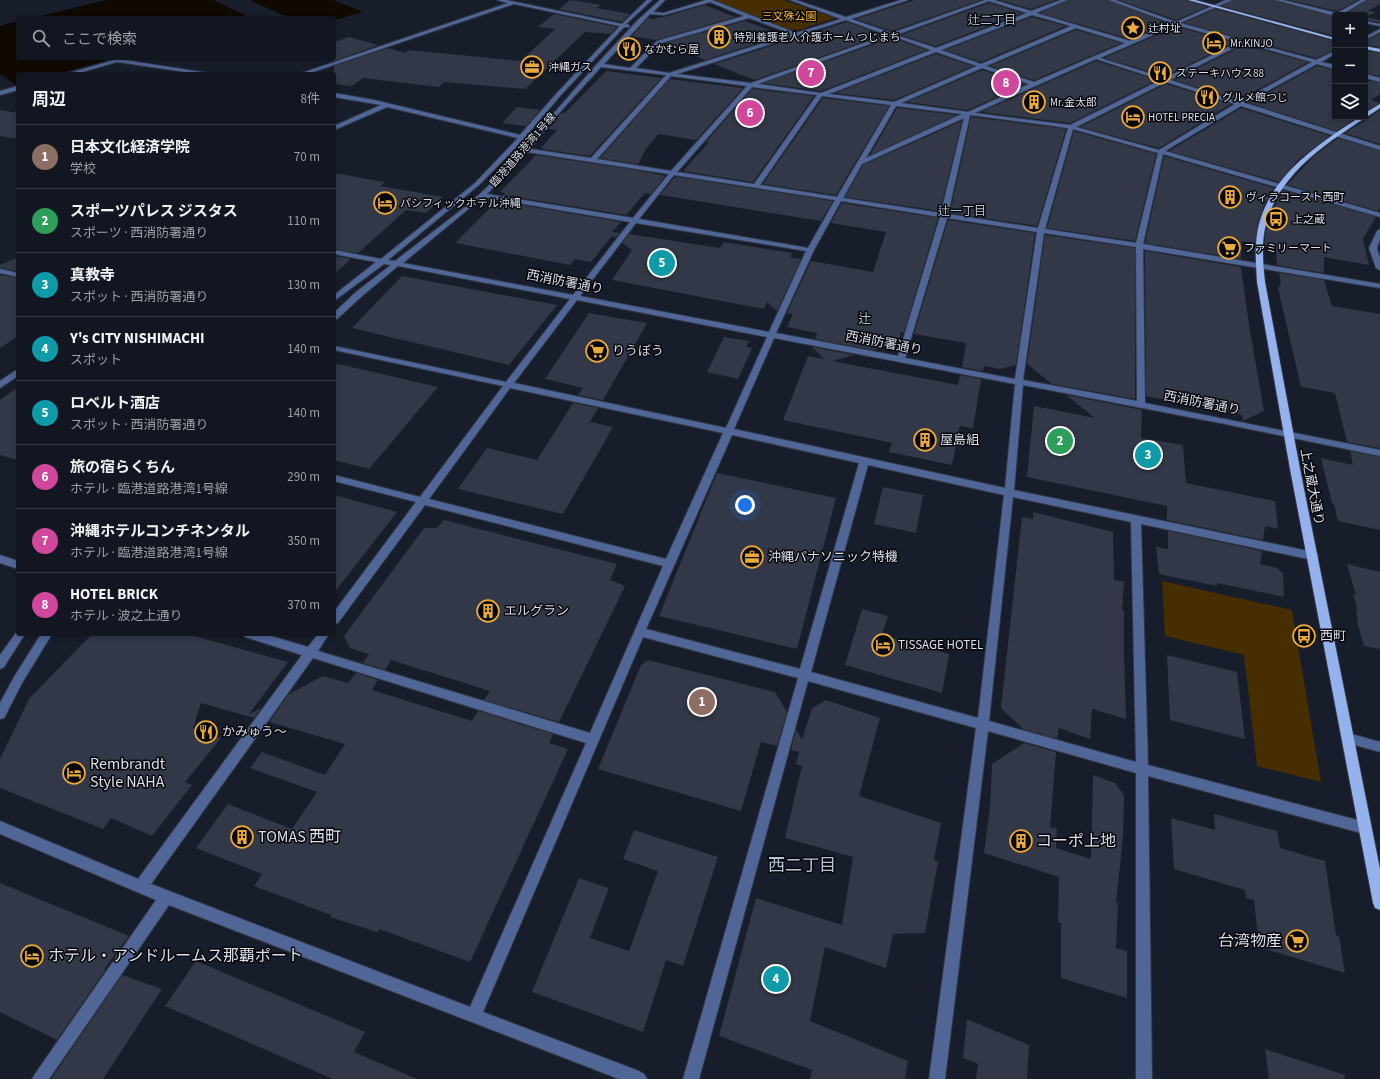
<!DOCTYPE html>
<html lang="ja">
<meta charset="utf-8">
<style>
body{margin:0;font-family:"Source Sans 3","Noto Sans JP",sans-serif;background:#1a1f29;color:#f1f3f6}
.controls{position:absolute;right:12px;top:12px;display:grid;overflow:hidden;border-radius:4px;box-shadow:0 2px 6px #0003}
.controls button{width:36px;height:36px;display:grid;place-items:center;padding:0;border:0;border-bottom:1px solid #30353e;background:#111620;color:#f1f3f6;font:20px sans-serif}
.you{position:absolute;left:745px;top:505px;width:14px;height:14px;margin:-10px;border:3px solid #fff;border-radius:50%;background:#1a73e8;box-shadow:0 0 0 6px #1a73e833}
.badge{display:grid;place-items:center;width:26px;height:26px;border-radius:50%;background:#0b8043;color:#fff;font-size:13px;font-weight:700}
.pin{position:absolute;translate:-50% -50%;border:2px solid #fff;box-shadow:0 1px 4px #0006}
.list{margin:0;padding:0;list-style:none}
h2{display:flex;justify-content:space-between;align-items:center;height:52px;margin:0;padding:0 16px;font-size:17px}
h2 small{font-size:13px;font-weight:400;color:#9c9fa5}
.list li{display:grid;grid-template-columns:26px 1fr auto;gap:12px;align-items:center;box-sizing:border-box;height:64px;padding:0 16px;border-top:1px solid #30353e}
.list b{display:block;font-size:15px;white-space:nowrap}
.list p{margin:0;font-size:13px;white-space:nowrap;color:#9c9fa5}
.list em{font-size:13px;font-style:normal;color:#9c9fa5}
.icon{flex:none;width:22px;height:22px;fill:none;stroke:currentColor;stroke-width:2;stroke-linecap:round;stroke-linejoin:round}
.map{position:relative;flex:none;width:1380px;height:1079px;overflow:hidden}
.search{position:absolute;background:#111620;box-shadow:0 2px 6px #0003;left:16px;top:16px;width:320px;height:44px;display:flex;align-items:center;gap:10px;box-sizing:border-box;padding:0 14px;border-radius:4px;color:#9c9fa5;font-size:15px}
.panel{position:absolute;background:#111620;box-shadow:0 2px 6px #0003;left:16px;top:72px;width:320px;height:564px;border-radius:4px}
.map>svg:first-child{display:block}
.green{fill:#472e00}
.water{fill:#100901}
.building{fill:#323847}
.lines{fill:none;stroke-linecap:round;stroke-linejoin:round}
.minor-casing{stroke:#323845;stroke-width:2}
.major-casing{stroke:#323845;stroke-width:2}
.minor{fill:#506697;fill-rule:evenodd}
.major{fill:#95b2ef;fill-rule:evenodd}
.labels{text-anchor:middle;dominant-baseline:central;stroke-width:3;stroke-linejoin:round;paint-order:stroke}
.far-park-label{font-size:11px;fill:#feb63a;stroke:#06080d}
.far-poi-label{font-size:11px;fill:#dbdfe8;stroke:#06080d;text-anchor:start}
.far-street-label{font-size:11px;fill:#dbdfe8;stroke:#06080d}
.far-neighbourhood-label{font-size:12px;fill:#b9c2d4;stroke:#06080d}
.street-label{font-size:13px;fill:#dbdfe8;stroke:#06080d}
.far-quarter-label{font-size:13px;fill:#b9c2d4;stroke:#06080d}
.poi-label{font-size:13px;fill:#dbdfe8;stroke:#06080d;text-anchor:start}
.near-poi-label{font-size:16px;fill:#dbdfe8;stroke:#06080d;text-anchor:start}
.near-neighbourhood-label{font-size:17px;fill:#b9c2d4;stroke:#06080d}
</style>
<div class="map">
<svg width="1380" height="1079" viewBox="0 0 1380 1079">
<rect width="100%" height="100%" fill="#171d2a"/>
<g class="green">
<polygon points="713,0 783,0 835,18 798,30 786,29"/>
<polygon points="1162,581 1292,610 1321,782 1257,766 1244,655 1165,636"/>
</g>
<g class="water">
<polygon points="106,0 213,0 251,18 32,18"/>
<polygon points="249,0 333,0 363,12 334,20 334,18 290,18"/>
<polygon points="18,21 18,58 115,58 57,74 18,74 18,85 16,85 0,74 0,26"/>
</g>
<g class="building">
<polygon points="570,0 602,5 596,8 630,14 622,22 559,9"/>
<polygon points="915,0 981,0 892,31 856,19"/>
<polygon points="999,0 1057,0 1031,9"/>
<polygon points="1068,0 1108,0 1167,23 1130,39 1040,13"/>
<polygon points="1119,0 1187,0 1207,7 1176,20"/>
<polygon points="1233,0 1275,0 1335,17 1335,36 1222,6"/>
<polygon points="1289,0 1358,0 1337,11"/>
<polygon points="1367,0 1380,0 1380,4 1368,11 1376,12 1366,17 1380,20 1380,22 1365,20 1365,15 1344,15"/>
<polygon points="989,3 1022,13 936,46 901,35"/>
<polygon points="705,5 735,17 656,40 632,36 648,18 653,19 667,16"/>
<polygon points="1215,9 1335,41 1335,50 1316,58 1184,23"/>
<polygon points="554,14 617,27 610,34 585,32 525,89 444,82 439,87 363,78 352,86 334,84 334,66 388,48 405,53 409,50 521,61 555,29 538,27"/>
<polygon points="1032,17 1066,26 981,62 945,50"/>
<polygon points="745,21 783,35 705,60 665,43"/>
<polygon points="847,22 883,35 754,80 714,64"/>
<polygon points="1176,27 1235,42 1165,76 1104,58"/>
<polygon points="1076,30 1121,43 1034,80 990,66"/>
<polygon points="1380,34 1380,47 1365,45 1365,41"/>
<polygon points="349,37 378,45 334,61 334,42"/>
<polygon points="892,38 927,50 821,91 764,83"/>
<polygon points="1244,45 1308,62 1239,100 1174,80"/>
<polygon points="1365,51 1380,53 1380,76 1365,73"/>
<polygon points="936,54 973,66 894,100 835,93"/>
<polygon points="1096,61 1157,80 1070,123 981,112"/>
<polygon points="1317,66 1335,70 1335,117 1357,117 1337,131 1249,103"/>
<polygon points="982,70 1025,84 968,110 907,102"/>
<polygon points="606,71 661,78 590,156 542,149 543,148 541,148 557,130 548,129 560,114 565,113"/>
<polygon points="670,79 743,88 696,140 658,134 646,149 638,164 600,158"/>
<polygon points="1365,80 1380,83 1380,94 1371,100 1380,103 1365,111"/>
<polygon points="1166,84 1231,104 1159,148 1080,127"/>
<polygon points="752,89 814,96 753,182 683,171 709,142 706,142"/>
<polygon points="823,98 889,106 836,195 763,184"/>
<polygon points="517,107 540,110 526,126 502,123"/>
<polygon points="897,108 957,115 870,155"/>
<polygon points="1241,108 1330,136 1298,160 1279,182 1169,151"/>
<polygon points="0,110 18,113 18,139 0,136"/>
<polygon points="1380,110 1380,144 1345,133 1364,121"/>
<polygon points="971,117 1066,129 1037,226 950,213"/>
<polygon points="962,121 940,211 845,197 863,165"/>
<polygon points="1074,131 1156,154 1135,241 1047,228"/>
<polygon points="1338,138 1380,151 1380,207 1378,211 1287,185 1313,157"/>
<polygon points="536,155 642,171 665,176 651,194 645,193 626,215 503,195 505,193 500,192"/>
<polygon points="1164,156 1274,188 1264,205 1258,223 1255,244 1242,241 1241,259 1145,243"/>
<polygon points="334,173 385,182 380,186 443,197 426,213 406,210 358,253 334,249"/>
<polygon points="678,177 833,201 821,221 660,195 674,178"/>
<polygon points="1283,190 1376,217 1363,239 1369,265 1324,257 1324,273 1277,265 1276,248 1264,246 1265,239 1267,224 1275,205"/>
<polygon points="497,201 621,222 612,232 620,233 615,238 612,236 591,262 575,259 570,265 455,243"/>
<polygon points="842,203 938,218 904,332 901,332 898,343 873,350 815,339 817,333 787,327 793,314 787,313 811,261 873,272 886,232 831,223"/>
<polygon points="948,220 1035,233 1016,365 1000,369 984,366 983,371 962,367 966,343 914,334"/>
<polygon points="629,234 720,248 724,242 792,253 790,257 801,259 777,311 767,302 764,309 612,280 632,250 622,243"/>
<polygon points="1045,235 1135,248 1135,399 1052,384 1027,364"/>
<polygon points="1145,251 1241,267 1249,325 1264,411 1243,421 1242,415 1146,396"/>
<polygon points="334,256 351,259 334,274"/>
<polygon points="18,257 18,271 0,268 0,265"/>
<polygon points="1279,273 1324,280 1332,306 1380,314 1380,448 1347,442 1335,393 1301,387 1278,288 1281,284"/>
<polygon points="0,275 18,278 18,336 0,348"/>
<polygon points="402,276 557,305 509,365 352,328"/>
<polygon points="589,313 647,323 603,400 578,395 583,388 545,379"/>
<polygon points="724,337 749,341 746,347 752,348 738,379 707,372"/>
<polygon points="812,347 854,355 832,361 958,385 960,375 981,379 973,428 960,426 952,465 889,452 892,443 783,420 808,356 824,359"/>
<polygon points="334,363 438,387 369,469 334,460"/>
<polygon points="18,387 18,460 0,455 0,400"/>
<polygon points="1066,395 1142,410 1141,438 1183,445 1186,483 1275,501 1278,529 1265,526 1263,540 1167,520 1167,506 1027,477 1034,406 1095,418"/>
<polygon points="573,403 598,408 590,422 613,427 563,514 458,489 487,448 537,460"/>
<polygon points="1350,451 1380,457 1380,530 1338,521 1334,504 1332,503 1321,458 1353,465"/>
<polygon points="717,473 836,498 797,649 659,616"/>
<polygon points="883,487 923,495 916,533 874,524"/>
<polygon points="334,495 397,512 334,593"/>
<polygon points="1033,512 1113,532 1114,580 1124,582 1122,610 1124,610 1124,657 1126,719 1092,709 1090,739 1059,728 1057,739 1023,729 1001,708 1022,517 1033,519"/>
<polygon points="444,520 617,564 610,580 625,586 559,722 484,700 490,691 391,660 385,670 363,663 369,654 350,648 344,636 424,528 437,528"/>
<polygon points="1168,531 1262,551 1260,564 1277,568 1283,573 1284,597 1217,583 1217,586 1159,574 1156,547 1168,549"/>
<polygon points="1347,564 1380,572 1380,649 1364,646 1358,625 1356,610 1358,611 1353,594 1356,595"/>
<polygon points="862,609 888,616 882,635 949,654 942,693 845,665"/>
<polygon points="92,634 187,634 288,662 249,714 261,708 254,718 201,703 193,728 221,738 185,782 192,785 152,836 111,818 103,829 0,788 0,759 30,697 31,697"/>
<polygon points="1167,655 1237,672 1245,739 1170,720"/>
<polygon points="648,660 775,692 787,712 777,746 761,742 741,811 598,769 641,665"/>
<polygon points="356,673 378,680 372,690 472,721 478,711 553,734 549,743 568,749 470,962 379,929 377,932 330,917 331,915 254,886 262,874 196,848 228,804 292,829 317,792 250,768 262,752 325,775 345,744 269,722 289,694 323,676 348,683"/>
<polygon points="826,700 880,718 859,796 941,823 934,860 938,862 925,933 893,934 886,968 825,947 810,1021 908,1061 905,1079 810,1079 812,1070 719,1036 756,898 842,925 853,857 785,838 802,766 796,764 799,752 791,750 796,729 802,740 812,708"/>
<polygon points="1024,743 1056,752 1050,827 1057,829 1056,848 1091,859 1093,775 1115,783 1124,795 1123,837 1116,902 1118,903 1116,948 1127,951 1127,998 1061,978 1061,923 1058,922 1059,877 984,853 990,807 992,764"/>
<polygon points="1214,814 1277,831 1280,848 1325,861 1336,935 1339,936 1345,973 1259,947 1254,900 1246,898 1245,890 1174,869 1171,818 1215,830"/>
<polygon points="634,830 718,857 683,966 666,960 643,1032 532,992 579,878 609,888 590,938 629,951 658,871 623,859"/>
<polygon points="0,883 129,936 104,969 106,969 57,1040 0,1012"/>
<polygon points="196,961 365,1032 354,1052 417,1079 333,1079 165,1006"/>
<polygon points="122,975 162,989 103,1079 51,1079"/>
<polygon points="967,1019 1029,1045 1027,1079 976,1079 978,1064 963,1058"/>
<polygon points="1265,1049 1345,1075 1344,1079 1269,1079"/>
</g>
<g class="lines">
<g class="minor-casing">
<g id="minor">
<path d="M497,0H506L622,24L647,0H652L626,24L629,25V27H624L561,95L524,138L525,144H521L520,143L479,185L388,260L395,261L469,204L497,178L597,64L638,20L660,0H665L653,12L664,13L706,0H712L796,33L841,19L790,0H796L846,17L901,0H908L851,19L892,33L985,0H994L1031,11L1061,0H1067L1036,13L1130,41L1171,23L1109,0H1115L1176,22L1226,0H1232L1180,23L1316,60L1335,51V54L1321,62L1335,65V69L1317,64L1245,103L1380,146V150L1241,106L1165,151L1380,213V217L1163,154L1143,244L1380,284V288L1143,249L1145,403L1380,450V456L1225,424L1023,385L1014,490L1313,552L1317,553L1318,556L1317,559L1313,560L1141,524L1148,765L1365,822L1370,824L1371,828L1370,832L1365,834L1148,776L1152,1079H1136V773L988,731L945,1079H929L976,728L808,681L699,1079H683L798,678L643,637L483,1012L639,1071L644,1074L647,1079H619L169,905L49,1079H32L35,1074L156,900L0,834V821L138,879L302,655L245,637L244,634H264L308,647L318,634H329L318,651L590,733L663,566L425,505L338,623L334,624V612L416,502L334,481V475L420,497L503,386L334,350V346L506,382L570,299L398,266L362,296L337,319H334V313L356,292L391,265L384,264L334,301V295L376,262L334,254V250L381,259L475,183L518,138L387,107L334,130V126L381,105L334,97V93L374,100L520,135L557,93L620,26L514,4L307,74H299L508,3ZM989,1L1027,13L936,48L896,35ZM710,2L744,16L657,41L630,68L604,64L650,14L664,15ZM1032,15L1071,26L981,64L941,50ZM749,18L792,34L669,73L636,68L661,43ZM846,20L887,35L751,83L677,74ZM1176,25L1239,42L1165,78L1100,58ZM1076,28L1125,43L1034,82L986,66ZM892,36L931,50L821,93L758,84ZM1244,43L1312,62L1239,102L1170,80ZM936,52L977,66L894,102L829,94ZM1096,59L1161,80L1070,125L975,113ZM601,67L666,75L591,158L530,149L559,113ZM982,68L1029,84L968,112L901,103ZM671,76L747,86L671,171L597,159ZM1166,82L1235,104L1159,150L1076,127ZM752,87L817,95L754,184L677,172ZM822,96L891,105L837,197L760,185ZM896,106L962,114L866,158ZM970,115L1068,128L1038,228L948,214ZM964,118L941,213L843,198L862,164ZM1073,129L1158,153L1136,243L1045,229ZM527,152L669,174L633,218L487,194ZM674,175L835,200L808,248L639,219ZM483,197L630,222L573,295L403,263ZM841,201L940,217L898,356L776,333L814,250ZM947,218L1037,232L1015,379L905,358ZM636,223L806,251L769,332L580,296ZM1044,233L1136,247L1137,401L1023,380ZM577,300L767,337L726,428L514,383ZM774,338L1015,384L1005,488L734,429ZM510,388L723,433L666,559L429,499ZM732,435L859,463L800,669L646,629ZM868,465L1004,495L978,718L811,672ZM1013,497L1131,522L1136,762L989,721ZM313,658L586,743L470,1007L151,884Z"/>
<polygon points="1276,0 1283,0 1337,13 1361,0 1366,0 1341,15 1335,16"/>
<polygon points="1365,21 1380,24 1380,26 1365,23"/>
<polygon points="1380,29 1380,32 1365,40 1365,37"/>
<polygon points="121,58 125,58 124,60 214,74 200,74 117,62 75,74 66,74"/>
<polygon points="1365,74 1380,78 1380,82 1365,78"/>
<polygon points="18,86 18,90 0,95 0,91"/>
<polygon points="1380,229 1380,239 1377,248 1380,258 1380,270 1376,268 1369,248 1377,231"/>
<polygon points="0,269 18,273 18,277 0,273"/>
<polygon points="18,369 18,376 0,388 0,381"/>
<polygon points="0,555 18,561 18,569 0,563"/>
<polygon points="18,630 18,634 25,634 4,667 0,669 0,655"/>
<polygon points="41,634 52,634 22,683 4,718 0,719 0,703 14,677"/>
<polygon points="1348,733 1380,742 1380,752 1344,742 1342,738 1344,734"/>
</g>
</g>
<g class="major-casing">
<g id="major">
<polygon points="1188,0 1195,0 1335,38 1335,40"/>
<polygon points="1365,46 1380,49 1380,52 1365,49"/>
<path d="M1380,104V108C1335,138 1281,168 1266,224C1261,243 1263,263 1265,282L1300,469L1380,869V910L1375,908L1373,903L1290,469L1257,282C1256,263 1254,243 1259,224C1273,173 1319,144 1360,117H1365V113Z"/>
</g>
</g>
<use href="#minor" class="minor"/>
<use href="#major" class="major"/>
</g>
<defs>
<g id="sight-ring" transform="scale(1.15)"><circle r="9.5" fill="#06080d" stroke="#eba93a" stroke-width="1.5"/><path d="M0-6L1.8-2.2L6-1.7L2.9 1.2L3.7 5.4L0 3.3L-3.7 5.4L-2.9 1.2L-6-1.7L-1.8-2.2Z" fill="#eba93a"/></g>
<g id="building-ring" transform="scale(1.15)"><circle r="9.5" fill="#06080d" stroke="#eba93a" stroke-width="1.5"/><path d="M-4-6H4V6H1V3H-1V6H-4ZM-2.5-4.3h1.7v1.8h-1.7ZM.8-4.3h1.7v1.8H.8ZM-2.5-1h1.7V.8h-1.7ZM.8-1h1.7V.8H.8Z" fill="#eba93a"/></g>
<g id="hotel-ring" transform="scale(1.15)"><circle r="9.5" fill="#06080d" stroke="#eba93a" stroke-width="1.5"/><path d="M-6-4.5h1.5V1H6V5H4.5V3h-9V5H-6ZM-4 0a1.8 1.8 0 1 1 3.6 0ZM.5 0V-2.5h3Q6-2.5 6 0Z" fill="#eba93a"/></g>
<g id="restaurant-ring" transform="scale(1.15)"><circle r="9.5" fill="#06080d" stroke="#eba93a" stroke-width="1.5"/><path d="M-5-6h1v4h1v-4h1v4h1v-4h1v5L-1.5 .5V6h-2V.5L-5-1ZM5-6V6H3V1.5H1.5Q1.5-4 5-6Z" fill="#eba93a"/></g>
<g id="office-ring" transform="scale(1.15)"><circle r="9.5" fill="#06080d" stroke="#eba93a" stroke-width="1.5"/><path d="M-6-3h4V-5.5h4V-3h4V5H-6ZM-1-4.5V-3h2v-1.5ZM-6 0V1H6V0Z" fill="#eba93a"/></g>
<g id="bus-ring" transform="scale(1.15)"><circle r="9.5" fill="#06080d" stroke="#eba93a" stroke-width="1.5"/><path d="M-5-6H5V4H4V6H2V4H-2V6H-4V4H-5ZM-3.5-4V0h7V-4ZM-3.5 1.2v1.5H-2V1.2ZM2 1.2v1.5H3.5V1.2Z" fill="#eba93a"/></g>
<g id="supermarket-ring" transform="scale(1.15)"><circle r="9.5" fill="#06080d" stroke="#eba93a" stroke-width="1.5"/><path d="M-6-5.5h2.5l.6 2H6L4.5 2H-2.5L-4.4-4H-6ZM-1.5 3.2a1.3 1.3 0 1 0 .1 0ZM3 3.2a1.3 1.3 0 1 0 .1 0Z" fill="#eba93a"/></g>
</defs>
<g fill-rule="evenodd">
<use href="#sight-ring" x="1133" y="28"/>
<use href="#building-ring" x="719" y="37"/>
<use href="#hotel-ring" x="1214" y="43"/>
<use href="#restaurant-ring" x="629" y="49"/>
<use href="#office-ring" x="532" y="67"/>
<use href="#restaurant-ring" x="1160" y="73"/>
<use href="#restaurant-ring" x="1207" y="97"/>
<use href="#building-ring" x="1034" y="102"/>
<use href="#hotel-ring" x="1133" y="117"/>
<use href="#building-ring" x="1230" y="197"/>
<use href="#hotel-ring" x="385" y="203"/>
<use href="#bus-ring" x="1276" y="219"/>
<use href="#supermarket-ring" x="1229" y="248"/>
<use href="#supermarket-ring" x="597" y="351"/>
<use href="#building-ring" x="925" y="440"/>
<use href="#office-ring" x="752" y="557"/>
<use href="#building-ring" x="488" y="611"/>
<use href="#bus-ring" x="1304" y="636"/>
<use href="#hotel-ring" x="883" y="645"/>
<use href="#restaurant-ring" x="206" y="732"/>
<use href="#hotel-ring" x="74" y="773"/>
<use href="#building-ring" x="242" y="837"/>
<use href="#building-ring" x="1021" y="841"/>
<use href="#supermarket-ring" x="1297" y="941"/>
<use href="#hotel-ring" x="32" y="956"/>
</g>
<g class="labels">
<g class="far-park-label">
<text x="789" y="16">三文殊公園</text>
</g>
<g class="far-poi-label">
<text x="1148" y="28">辻村址</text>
<text x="734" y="37">特別養護老人介護ホーム つじまち</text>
<text x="1230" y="43">Mr.KINJO</text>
<text x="644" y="49">なかむら屋</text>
<text x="548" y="67">沖縄ガス</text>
<text x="1176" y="73">ステーキハウス88</text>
<text x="1222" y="97">グルメ館つじ</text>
<text x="1050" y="102">Mr.金太郎</text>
<text x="1148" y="117">HOTEL PRECIA</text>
<text x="1246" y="197">ヴィラコースト西町</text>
<text x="400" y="203">パシフィックホテル沖縄</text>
<text x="1292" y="219">上之蔵</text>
<text x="1244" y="248">ファミリーマート</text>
</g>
<g class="far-street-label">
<text transform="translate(523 150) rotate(-49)">臨港道路港湾1号線</text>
</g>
<g class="far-neighbourhood-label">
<text x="992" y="20">辻二丁目</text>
<text x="962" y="211">辻一丁目</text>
</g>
<g class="street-label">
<text transform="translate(565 282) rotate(11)">西消防署通り</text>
<text transform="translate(884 343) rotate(11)">西消防署通り</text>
<text transform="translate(1202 403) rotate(11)">西消防署通り</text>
<text transform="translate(1312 487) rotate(79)">上之蔵大通り</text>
</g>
<g class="far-quarter-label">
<text x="865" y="319">辻</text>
</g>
<g class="poi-label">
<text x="612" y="351">りうぼう</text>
<text x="940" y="440">屋島組</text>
<text x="768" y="557">沖縄パナソニック特機</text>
<text x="504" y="611">エルグラン</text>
<text x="1320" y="636">西町</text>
<text x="898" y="645">TISSAGE HOTEL</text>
<text x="222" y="732">かみゅう～</text>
</g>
<g class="near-poi-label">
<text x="90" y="764">Rembrandt<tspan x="90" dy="18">Style NAHA</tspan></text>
<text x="258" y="837">TOMAS 西町</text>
<text x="1036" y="841">コーポ上地</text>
<text x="1282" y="941" text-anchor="end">台湾物産</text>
<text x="48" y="956">ホテル・アンドルームス那覇ポート</text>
</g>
<g class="near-neighbourhood-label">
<text x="802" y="866">西二丁目</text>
</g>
</g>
</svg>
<div class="controls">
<button>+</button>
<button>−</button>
<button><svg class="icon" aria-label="layers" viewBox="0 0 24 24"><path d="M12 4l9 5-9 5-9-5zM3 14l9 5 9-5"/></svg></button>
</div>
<div class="you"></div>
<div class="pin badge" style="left:702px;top:702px;background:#8d6e63">1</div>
<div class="pin badge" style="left:1060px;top:441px;background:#2e9e5b">2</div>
<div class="pin badge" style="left:1148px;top:455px;background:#0f9aa8">3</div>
<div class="pin badge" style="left:776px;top:979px;background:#0f9aa8">4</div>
<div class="pin badge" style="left:662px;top:263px;background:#0f9aa8">5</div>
<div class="pin badge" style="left:750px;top:113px;background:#d1479c">6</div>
<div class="pin badge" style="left:811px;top:73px;background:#d1479c">7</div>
<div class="pin badge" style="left:1006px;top:83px;background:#d1479c">8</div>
<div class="search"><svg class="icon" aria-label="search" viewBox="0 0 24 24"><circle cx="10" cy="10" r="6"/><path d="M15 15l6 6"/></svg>ここで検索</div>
<section class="panel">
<h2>周辺<small>8件</small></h2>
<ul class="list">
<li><span class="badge" style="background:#8d6e63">1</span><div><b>日本文化経済学院</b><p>学校</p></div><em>70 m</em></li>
<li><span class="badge" style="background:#2e9e5b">2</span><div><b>スポーツパレス ジスタス</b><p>スポーツ · 西消防署通り</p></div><em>110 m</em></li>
<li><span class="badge" style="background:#0f9aa8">3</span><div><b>真教寺</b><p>スポット · 西消防署通り</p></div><em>130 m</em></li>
<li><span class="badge" style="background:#0f9aa8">4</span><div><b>Y's CITY NISHIMACHI</b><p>スポット</p></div><em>140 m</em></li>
<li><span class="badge" style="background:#0f9aa8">5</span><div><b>ロベルト酒店</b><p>スポット · 西消防署通り</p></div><em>140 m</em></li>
<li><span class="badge" style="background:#d1479c">6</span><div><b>旅の宿らくちん</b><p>ホテル · 臨港道路港湾1号線</p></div><em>290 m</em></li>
<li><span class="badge" style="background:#d1479c">7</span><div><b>沖縄ホテルコンチネンタル</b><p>ホテル · 臨港道路港湾1号線</p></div><em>350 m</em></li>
<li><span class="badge" style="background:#d1479c">8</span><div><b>HOTEL BRICK</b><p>ホテル · 波之上通り</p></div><em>370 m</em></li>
</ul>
</section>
</div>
